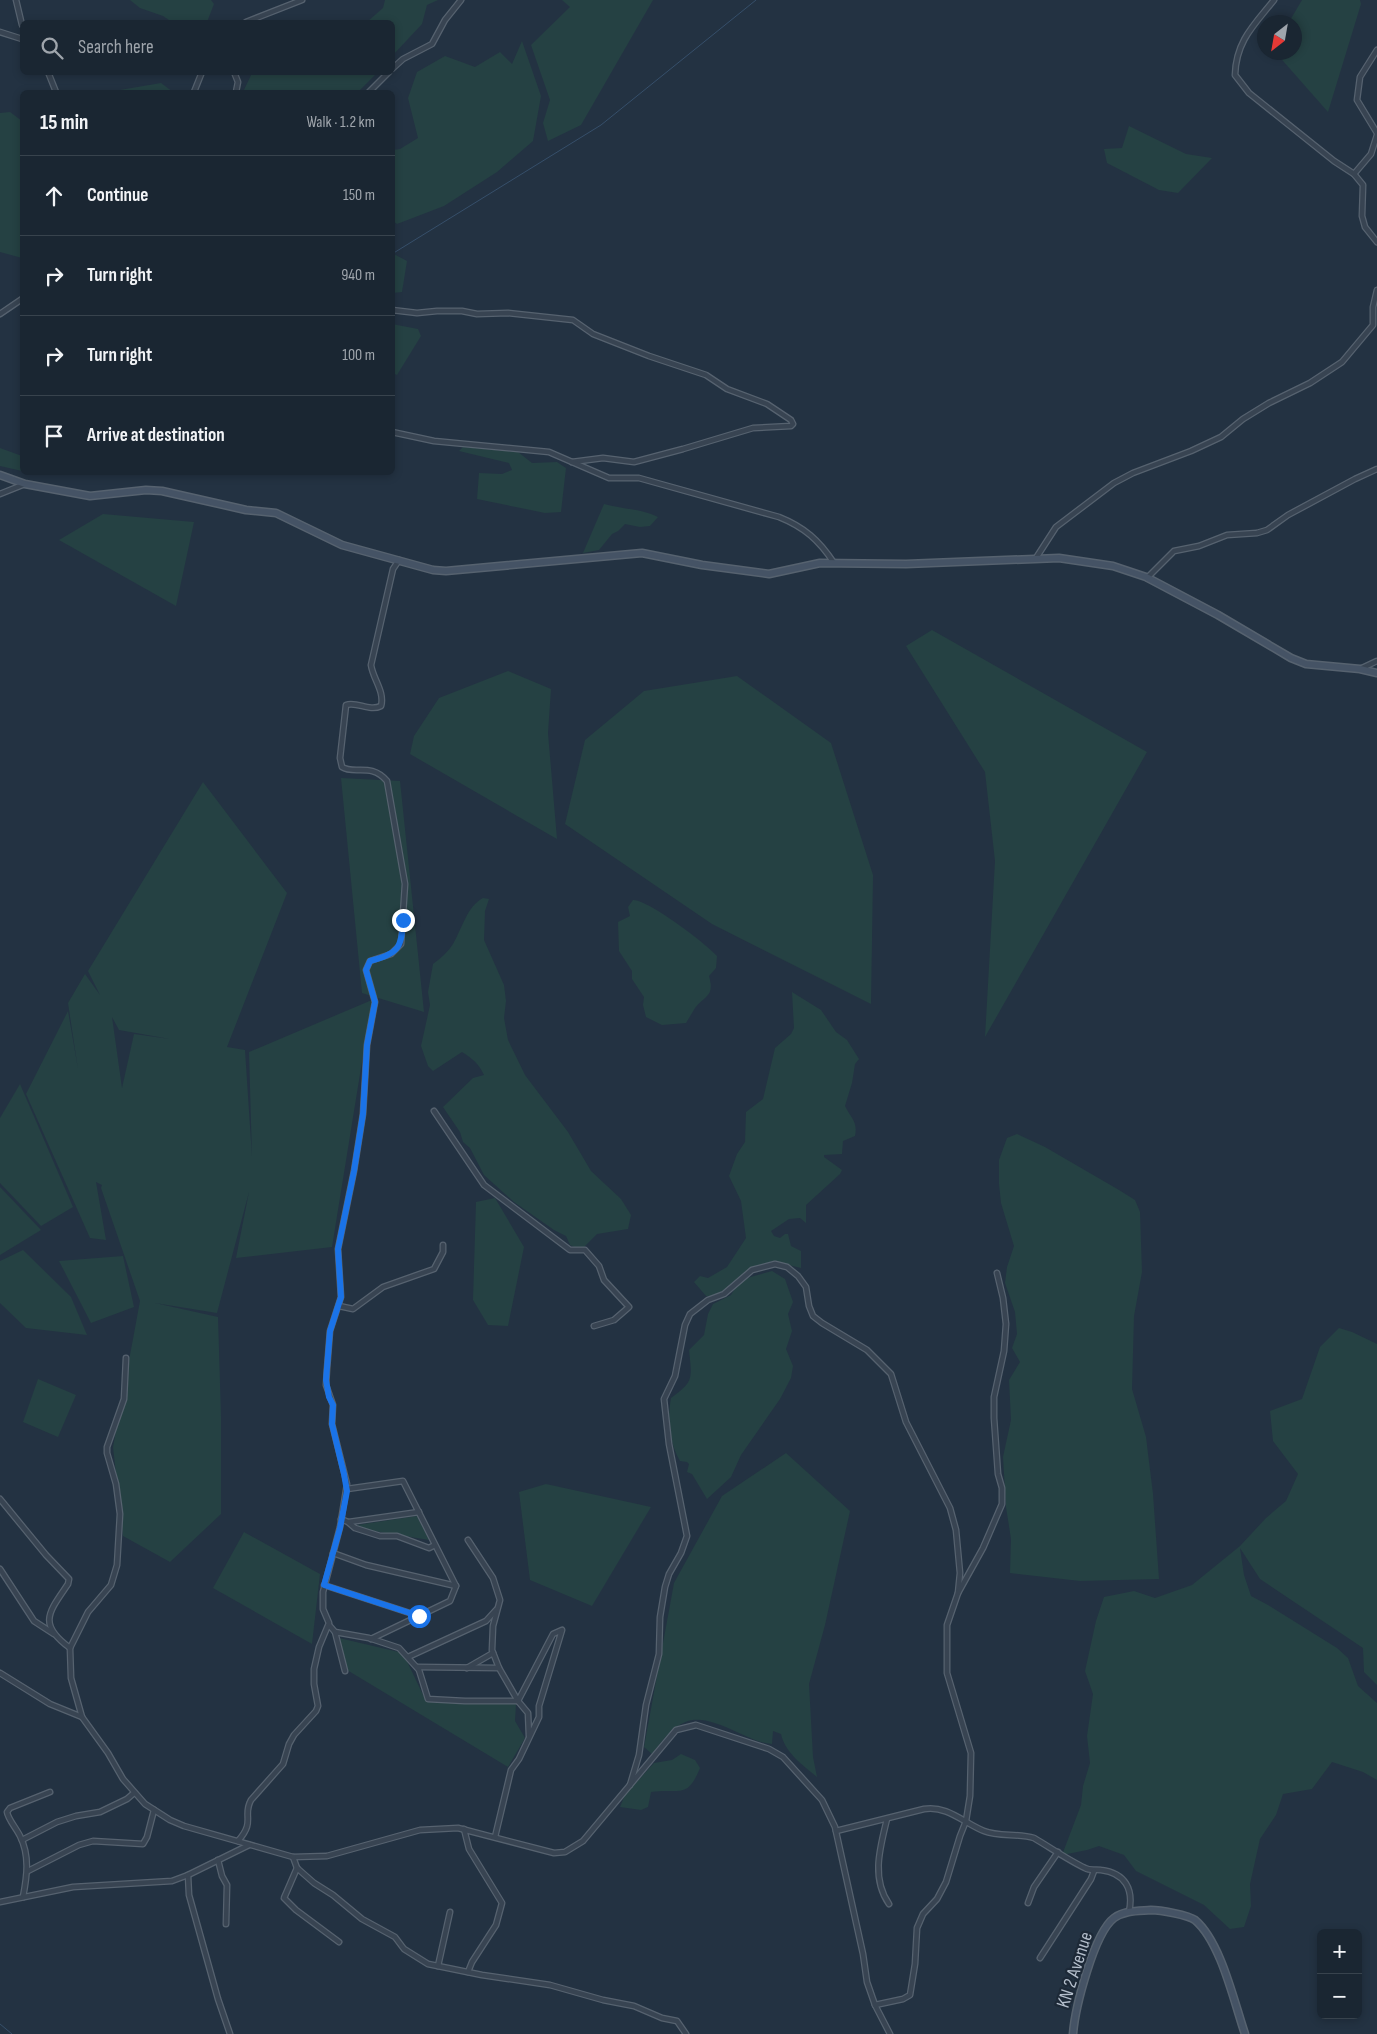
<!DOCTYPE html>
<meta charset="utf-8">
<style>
body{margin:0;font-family:"Sofia Sans Condensed",sans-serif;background:#27323e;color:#f1f3f6}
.controls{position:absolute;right:15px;bottom:15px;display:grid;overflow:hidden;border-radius:8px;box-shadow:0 2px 8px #0003}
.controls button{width:45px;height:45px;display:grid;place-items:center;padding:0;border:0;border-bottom:1px solid #38434d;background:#1a2632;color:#f1f3f6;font:25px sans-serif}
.compass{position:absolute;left:1257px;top:15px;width:45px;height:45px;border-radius:50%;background:#1a2632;box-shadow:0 2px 8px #0003;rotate:211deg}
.stop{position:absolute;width:15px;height:15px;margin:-11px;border:4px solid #1a73e8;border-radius:50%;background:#fff}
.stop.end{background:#1a73e8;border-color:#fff;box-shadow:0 1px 5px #0008}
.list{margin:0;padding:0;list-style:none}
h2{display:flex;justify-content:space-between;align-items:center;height:65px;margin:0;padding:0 20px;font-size:21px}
h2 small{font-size:16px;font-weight:400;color:#9fa5ac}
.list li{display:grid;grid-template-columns:32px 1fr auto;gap:15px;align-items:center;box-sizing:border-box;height:80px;padding:0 20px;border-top:1px solid #38434d}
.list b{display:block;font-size:19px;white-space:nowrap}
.list em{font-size:16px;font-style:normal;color:#9fa5ac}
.icon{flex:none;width:28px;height:28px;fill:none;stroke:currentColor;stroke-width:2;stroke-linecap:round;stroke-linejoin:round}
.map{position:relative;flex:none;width:1377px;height:2034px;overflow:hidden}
.search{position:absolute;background:#1a2632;box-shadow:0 2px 8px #0003;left:20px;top:20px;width:375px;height:55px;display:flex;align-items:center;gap:12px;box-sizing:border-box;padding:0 18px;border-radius:8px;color:#9fa5ac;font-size:19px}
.panel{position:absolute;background:#1a2632;box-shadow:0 2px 8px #0003;left:20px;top:90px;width:375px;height:385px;border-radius:8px}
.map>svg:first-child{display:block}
.green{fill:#254143;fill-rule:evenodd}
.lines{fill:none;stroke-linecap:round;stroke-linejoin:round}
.stream{stroke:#364f6a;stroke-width:1}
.street-casing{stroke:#56626f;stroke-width:7}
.secondary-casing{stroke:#56626f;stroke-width:9}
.street{stroke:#384452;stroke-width:4.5}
.secondary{stroke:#455365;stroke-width:6}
.route{stroke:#1a73e8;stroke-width:6}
.labels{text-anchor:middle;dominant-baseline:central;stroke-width:4.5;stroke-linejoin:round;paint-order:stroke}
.street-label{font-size:19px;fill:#b5bfcc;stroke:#1d2937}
</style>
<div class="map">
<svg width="1377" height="2034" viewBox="0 0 1377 2034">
<rect width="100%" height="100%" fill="#233242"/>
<g class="green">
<polygon points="130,0 211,0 214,4 207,22 172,22 163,16 140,8"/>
<polygon points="385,0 438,0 427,5 422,24 393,55 392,22 367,22 383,8"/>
<polygon points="562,0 653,0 581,125 548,141 543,123 550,100 531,45 570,7"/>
<polygon points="1302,0 1360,0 1361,4 1328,112 1276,53 1294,52 1294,22 1289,22"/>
<polygon points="522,41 541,96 533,141 497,172 444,206 397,224 393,221 393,150 400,149 418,138 408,98 417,72 445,56 475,67 500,52 512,64"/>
<polygon points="252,73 252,72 377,73 358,92 243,92"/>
<polygon points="161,83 173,92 108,92"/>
<polygon points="10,112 22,121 22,258 0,252 0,113"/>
<polygon points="1129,126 1186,154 1212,158 1178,193 1159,190 1107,163 1104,149 1122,148"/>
<polygon points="392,253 407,261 402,292 393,293"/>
<polygon points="392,324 418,329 421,336 397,375 393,373"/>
<polygon points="463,447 518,452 532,463 557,462 566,468 561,512 545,513 477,499 479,473 502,474 512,470 509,463 459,451"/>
<polygon points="0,448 22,456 22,471 0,466"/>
<path d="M604,504C621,509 643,509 658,517L650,526L640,527L625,524L618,531L612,534L599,550L583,553Z"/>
<polygon points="103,514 194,522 176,606 59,540"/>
<polygon points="932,630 1147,752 985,1037 995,861 985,772 906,646"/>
<polygon points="508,671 551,689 548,733 557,839 410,754 414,736 439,698"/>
<polygon points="737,676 831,743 873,875 871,1004 712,924 565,824 585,740 644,691"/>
<polygon points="341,778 400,781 424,1012 362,993"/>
<path d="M203,782L287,893L227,1047L245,1050L252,1157L249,1052L372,1000L332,1247L236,1258L249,1192L217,1313L155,1303L218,1317L221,1416V1514L170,1562L123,1536L113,1447L140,1301L101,1188L102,1185L96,1182L106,1240L90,1238L26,1094L68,1011L78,1069L68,1003L85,974L100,995L88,971ZM112,1017L119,1030L170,1039L134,1034L122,1088Z"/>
<path d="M483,898L489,899L485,911L484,940L504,985L506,1001L504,1018L508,1040L525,1075L568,1132L591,1171L621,1199L631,1215L628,1229L597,1234L581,1250L570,1245L566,1236L554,1230L514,1202L484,1175L470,1148L463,1142L460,1132L443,1107L473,1078L484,1075C479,1064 473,1059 462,1052L433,1071L428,1066L421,1046L430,1005L428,992L433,964C441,958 448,952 453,944C462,929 467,906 483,898Z"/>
<path d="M633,900C647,899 707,944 717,956L716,968L709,976C715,997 705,995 695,1008C692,1013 689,1018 686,1023L662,1025L646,1017L643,1005L644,997L632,979V971L619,951L618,922L630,916L628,907Z"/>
<path d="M792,992L821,1010L836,1032L847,1040L859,1059L855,1064L852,1083L845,1106C851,1118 858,1122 855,1136L843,1141L842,1154L824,1155V1157L842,1170L840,1174L806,1205V1223L800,1218L789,1219L771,1231L774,1236L780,1238L785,1234H788L791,1246L801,1251V1268L772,1261L744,1273L738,1281L723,1293L712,1297L706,1296L694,1282L700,1276L708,1278L727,1267L746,1238L741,1201L729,1176L737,1154L745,1142L746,1112L763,1099L775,1048L791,1034L794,1028Z"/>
<polygon points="20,1084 73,1207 41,1226 0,1183 0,1118"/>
<polygon points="1017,1134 1045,1147 1119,1190 1135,1200 1140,1212 1142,1272 1134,1316 1132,1389 1146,1437 1153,1494 1159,1579 1080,1581 1010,1573 1011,1539 1006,1507 1003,1457 1011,1420 1009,1380 1020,1362 1012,1348 1017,1334 1015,1312 1005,1283 1007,1267 1014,1246 1001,1203 999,1184 999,1160 1007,1138"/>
<polygon points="0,1187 41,1230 0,1255"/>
<polygon points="495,1198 524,1247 508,1326 488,1325 473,1300 476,1202"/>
<polygon points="23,1250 71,1297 87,1335 26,1328 0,1303 0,1261"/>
<polygon points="123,1256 134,1307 91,1323 59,1261"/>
<path d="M772,1271L785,1279L793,1302L788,1314L792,1331L786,1349L793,1366L791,1378L780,1399L741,1455L731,1477L707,1499L692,1474L687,1472L689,1464L687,1462L680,1461C669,1442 667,1420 671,1398C694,1381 692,1379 689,1350L704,1335L708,1314L713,1304L731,1295L740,1280Z"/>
<polygon points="1339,1328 1352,1332 1377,1344 1377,1685 1364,1672 1363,1648 1260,1579 1240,1548 1244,1575 1251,1596 1268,1605 1337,1648 1348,1658 1358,1686 1377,1703 1377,1780 1363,1772 1332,1762 1312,1789 1283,1794 1276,1815 1260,1839 1250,1884 1251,1906 1244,1927 1230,1929 1204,1905 1136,1871 1124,1855 1099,1846 1087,1850 1062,1855 1081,1805 1083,1786 1090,1763 1087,1736 1093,1694 1085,1671 1096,1621 1104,1597 1134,1591 1155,1598 1192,1585 1240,1546 1266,1518 1286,1501 1298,1474 1273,1441 1270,1411 1302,1399 1320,1347"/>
<polygon points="38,1379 76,1395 58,1437 23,1422"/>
<path d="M786,1453L850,1511L825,1625L809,1684L813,1757L817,1777C803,1765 785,1753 781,1734L773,1731L772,1744C760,1743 750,1738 739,1733C694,1712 682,1714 652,1754L644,1747L674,1583L722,1496Z"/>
<polygon points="546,1484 651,1507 592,1606 530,1580 519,1492"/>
<polygon points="417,1516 429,1540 368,1530 357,1525"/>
<polygon points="244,1532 320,1574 312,1644 213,1588"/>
<polygon points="339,1638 403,1653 426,1701 516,1704 515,1721 525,1738 508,1767 347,1670"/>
<path d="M681,1754L695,1760L700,1768C687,1800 680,1788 651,1792L648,1807L641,1810L620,1807L625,1795L654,1763L672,1760Z"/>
</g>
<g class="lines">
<g class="stream">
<polyline points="392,254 601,125 756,0"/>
<polyline points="0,2024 12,2034"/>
</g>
<g class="street-casing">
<g id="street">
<polyline points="16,0 22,25"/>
<path d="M1274,0C1254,25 1236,41 1235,75L1249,93L1334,161L1354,174L1363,185L1362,216L1365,227L1377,242"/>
<polyline points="246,22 302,0"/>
<polyline points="0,32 22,39"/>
<polyline points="1377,50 1360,77 1357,100 1377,133"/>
<polyline points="392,69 403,59 432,44 445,20 461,0"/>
<polyline points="48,72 56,92"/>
<polyline points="234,72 238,82 236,92"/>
<polyline points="194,92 202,72"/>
<polyline points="369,92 389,72"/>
<polyline points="1354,174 1371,154 1377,135"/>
<polyline points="392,310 417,313 437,311 462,311 477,314 508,313 573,320 593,334 649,356 706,375 727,389 767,404 791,420 793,424 791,426 753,428 683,449 634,462 603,458 572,462"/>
<polyline points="0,314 22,299"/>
<path d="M392,432L434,441L549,452L609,478H639L779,517C804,527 819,540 834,563"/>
<polyline points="0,494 25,484"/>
<polyline points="1036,558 1056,527 1114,483 1133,473 1191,451 1221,437 1243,419 1269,403 1310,383 1342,362 1373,325 1373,307 1377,290"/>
<polyline points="1147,578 1174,551 1199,546 1227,535 1257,533 1267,530 1288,515 1355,479 1377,469"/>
<polyline points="1360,669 1377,661"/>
<polyline points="434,1111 484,1185 570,1250 585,1250 599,1266 604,1280 629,1307 614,1320 594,1326"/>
<polyline points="339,1306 353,1309 383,1287 434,1269 443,1252 443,1245"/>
<polyline points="126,1358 124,1399 107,1447 107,1453 116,1484 120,1514 117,1565 111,1585 88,1612 70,1648 71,1678 82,1717 108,1753 123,1779 145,1804 170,1820 184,1826 293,1857 327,1856 420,1830 458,1828 554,1853 565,1852 583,1841 676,1730 696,1725 769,1749 783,1757 822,1800 835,1827 863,1954 867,1982 875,2005 890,2034"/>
<polyline points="347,1489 403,1481 456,1586 450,1601 371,1639"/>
<path d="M0,1499L46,1555L69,1579L68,1584C49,1612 37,1624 70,1648"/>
<polyline points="341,1519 348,1522 355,1528 380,1536 397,1536 429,1548 433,1546"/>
<polyline points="349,1522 419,1512"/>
<polyline points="468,1540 493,1578 500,1600 493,1626 492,1650 499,1668 518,1701 528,1713 529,1736"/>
<polyline points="333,1553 366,1565 456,1586"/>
<polyline points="0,1569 34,1621 54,1634"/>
<polyline points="324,1585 419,1616"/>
<polyline points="329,1625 335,1632 369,1638 399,1648 419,1670 428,1699 465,1701 518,1701 553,1634 562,1630 539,1706 539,1717 519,1759 511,1770 495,1837"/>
<polyline points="335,1632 345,1671"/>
<polyline points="408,1657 486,1621 496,1610"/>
<polyline points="417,1667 499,1668"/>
<polyline points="467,1668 493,1653"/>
<polyline points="0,1673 50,1704 82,1717"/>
<polyline points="630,1785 639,1755 646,1705 659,1654 660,1617 665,1587 669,1574 681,1553 687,1536 669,1444 664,1399 675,1376 685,1325 690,1314 708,1300 724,1294 752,1270 775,1264 787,1267 798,1276 806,1287 809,1306 813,1316 822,1323 867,1350 891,1374 906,1422 950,1508 956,1530 960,1573 958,1593"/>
<path d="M887,1819C880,1848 871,1878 889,1904"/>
<polyline points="464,1829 469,1849 502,1903 496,1925 472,1962 468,1972"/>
<path d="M836,1831L924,1809C947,1805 964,1823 984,1831C998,1837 1019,1833 1034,1838C1051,1848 1068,1860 1085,1868C1090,1871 1095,1869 1101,1870C1125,1873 1134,1889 1129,1912"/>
<polyline points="22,1840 57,1822 76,1816 100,1812 127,1799 134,1793"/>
<path d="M238,1841C256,1821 242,1816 251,1800L283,1764L289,1744L294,1735L316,1711L318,1706L314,1684V1669L319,1647L329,1623L323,1609V1592L340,1527L347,1484L332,1424L333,1405L326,1385L327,1369L330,1331L341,1297L338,1249L354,1171L363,1114L367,1045L375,1002L366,970L370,961L391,954L401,944L405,884L387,781C371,762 354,775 342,767L340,758L346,705C357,701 369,712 381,706C385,692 373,679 371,665L393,569L399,560"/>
<polyline points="293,1857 297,1868 314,1883 333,1895 362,1919 395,1937 404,1949 428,1964 482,1975 550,1985 603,2000 634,2006 662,2018 677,2021 686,2034"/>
<polyline points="218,1860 222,1876 227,1885 226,1924"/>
<polyline points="297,1868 284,1898 296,1910 339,1942"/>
<polyline points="28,1871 79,1845 93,1841 143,1844 147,1837 154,1810"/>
<polyline points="188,1875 189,1895 218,1999 230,2034"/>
<path d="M23,1897C27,1876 30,1856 20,1836C16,1828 8,1819 7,1812L10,1808L50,1792"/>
<polyline points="0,1902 73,1887 172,1881 188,1875 249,1845"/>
<polyline points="1028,1903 1034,1887 1058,1852"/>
<polyline points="1040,1958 1091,1879 1094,1871"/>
<polyline points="438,1966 450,1912"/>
<polyline points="875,2005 903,1999 910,1995 915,1964 917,1928 923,1914 937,1899 946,1882 960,1836 966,1821 970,1796 971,1753 947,1673 947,1625 958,1593 983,1548 1002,1504 1002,1488 998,1474 994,1418 994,1397 1004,1351 1006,1324 1003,1298 997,1273"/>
</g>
</g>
<g class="secondary-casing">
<g id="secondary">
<polyline points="0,475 25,484 90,496 146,490 162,491 246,510 276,513 342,545 433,570 446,571 642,553 702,565 769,574 820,563 906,564 1059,558 1113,566 1146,577 1218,615 1291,658 1306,664 1360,669 1377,673"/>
<path d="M1073,2034C1075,2008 1094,1933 1114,1918C1125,1910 1139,1911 1151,1910C1160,1910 1188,1915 1195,1920C1221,1942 1234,2002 1245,2034"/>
</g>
</g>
<use href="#street" class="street"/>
<use href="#secondary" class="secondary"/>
</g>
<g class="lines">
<path class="route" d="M403,920C402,948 398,954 370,961L366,970L375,1002L367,1045L363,1114L354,1171L338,1249L341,1297L330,1331L326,1380L329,1397L333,1405L332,1424L344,1474L347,1491L340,1528L324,1585L419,1616"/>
</g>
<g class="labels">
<g class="street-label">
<text transform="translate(1075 1970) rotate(-72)">KN 2 Avenue</text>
</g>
</g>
</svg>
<div class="controls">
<button>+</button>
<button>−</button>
</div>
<svg class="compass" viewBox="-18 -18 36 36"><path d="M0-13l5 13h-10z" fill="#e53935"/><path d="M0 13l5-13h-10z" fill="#9fa5ac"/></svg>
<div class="stop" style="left:419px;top:1616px"></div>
<div class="stop end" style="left:403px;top:920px"></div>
<div class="search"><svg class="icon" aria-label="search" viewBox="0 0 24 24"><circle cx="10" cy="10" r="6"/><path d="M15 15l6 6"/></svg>Search here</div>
<section class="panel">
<h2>15 min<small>Walk · 1.2 km</small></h2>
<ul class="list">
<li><svg class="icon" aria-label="ahead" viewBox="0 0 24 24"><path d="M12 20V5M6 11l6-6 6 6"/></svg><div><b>Continue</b></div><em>150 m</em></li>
<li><svg class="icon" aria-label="right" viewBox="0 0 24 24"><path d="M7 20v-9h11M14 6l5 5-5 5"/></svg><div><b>Turn right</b></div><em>940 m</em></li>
<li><svg class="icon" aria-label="right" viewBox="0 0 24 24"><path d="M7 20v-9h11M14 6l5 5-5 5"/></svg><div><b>Turn right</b></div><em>100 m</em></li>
<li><svg class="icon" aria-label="arrive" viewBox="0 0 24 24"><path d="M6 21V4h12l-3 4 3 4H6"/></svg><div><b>Arrive at destination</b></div></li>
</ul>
</section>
</div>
